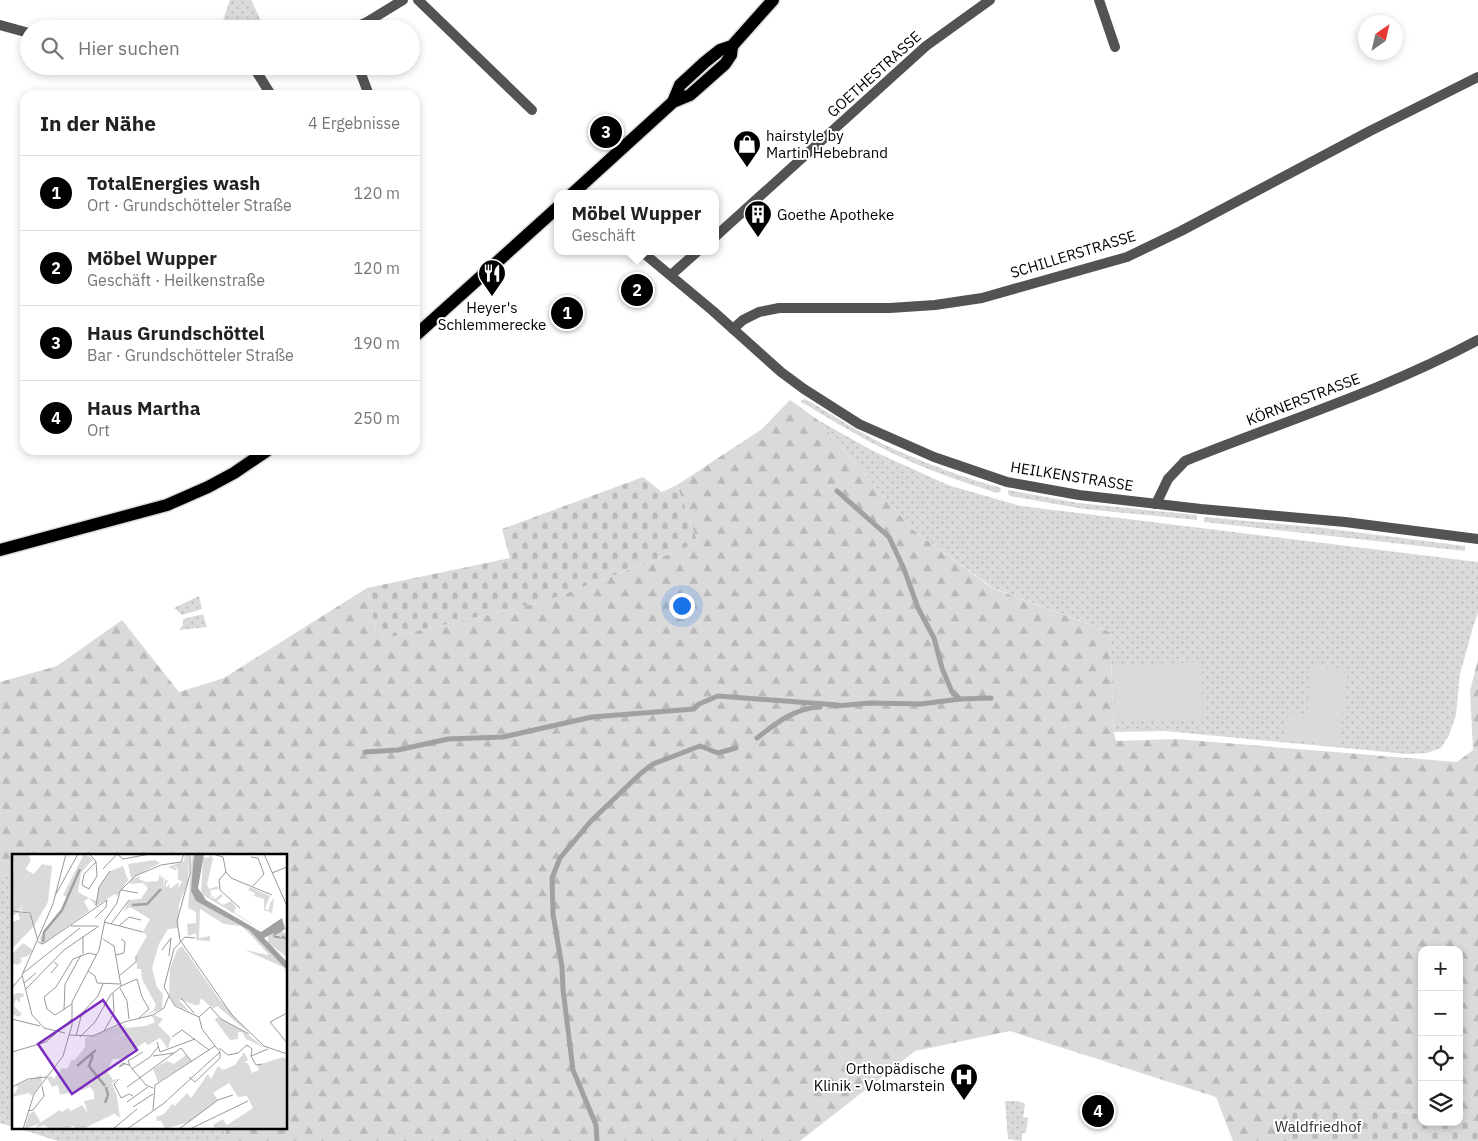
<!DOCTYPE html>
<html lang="de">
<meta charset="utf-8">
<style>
body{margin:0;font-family:"IBM Plex Sans",sans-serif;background:#f2f2f2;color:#222}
.controls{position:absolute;right:15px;bottom:15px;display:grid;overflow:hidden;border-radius:10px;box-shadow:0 2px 8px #0003}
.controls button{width:45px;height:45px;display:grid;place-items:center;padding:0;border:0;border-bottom:1px solid #e0e0e0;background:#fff;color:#222;font:25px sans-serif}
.compass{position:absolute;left:1358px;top:15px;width:45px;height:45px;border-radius:50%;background:#fff;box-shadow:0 2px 8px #0003;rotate:34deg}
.you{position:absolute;left:681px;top:605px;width:18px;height:18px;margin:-12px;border:4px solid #fff;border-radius:50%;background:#1a73e8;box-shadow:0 0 0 8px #1a73e833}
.badge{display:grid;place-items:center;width:32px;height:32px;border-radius:50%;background:#000;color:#fff;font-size:16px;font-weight:700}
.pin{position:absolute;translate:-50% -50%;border:2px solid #fff;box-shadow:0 1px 5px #0006}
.popup{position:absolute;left:554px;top:190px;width:165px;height:65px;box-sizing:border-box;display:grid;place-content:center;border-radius:10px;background:#fff;filter:drop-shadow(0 1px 4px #0005);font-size:16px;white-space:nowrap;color:#767676}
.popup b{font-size:19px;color:#222}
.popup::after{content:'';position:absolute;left:50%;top:100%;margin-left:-10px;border:10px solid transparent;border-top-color:#fff}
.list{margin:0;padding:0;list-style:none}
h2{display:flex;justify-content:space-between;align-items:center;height:65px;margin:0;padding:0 20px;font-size:21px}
h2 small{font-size:16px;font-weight:400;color:#767676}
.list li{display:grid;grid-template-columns:32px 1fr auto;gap:15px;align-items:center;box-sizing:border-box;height:75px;padding:0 20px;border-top:1px solid #e0e0e0}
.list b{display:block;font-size:19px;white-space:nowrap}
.list p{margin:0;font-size:16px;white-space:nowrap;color:#767676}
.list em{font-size:16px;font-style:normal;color:#767676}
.icon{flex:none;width:28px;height:28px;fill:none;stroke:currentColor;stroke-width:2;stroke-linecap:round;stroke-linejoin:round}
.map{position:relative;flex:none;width:1478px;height:1141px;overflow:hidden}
.search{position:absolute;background:#fff;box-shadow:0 2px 8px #0003;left:20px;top:20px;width:400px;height:55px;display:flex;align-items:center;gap:12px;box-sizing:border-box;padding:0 18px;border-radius:28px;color:#767676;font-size:19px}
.panel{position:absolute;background:#fff;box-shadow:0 2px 8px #0003;left:20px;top:90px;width:400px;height:365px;border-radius:15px}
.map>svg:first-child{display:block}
.grass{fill:url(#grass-dots)}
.forest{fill:url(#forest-firs)}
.cemetery{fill:url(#cemetery-stones)}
.garden{fill:#dadada}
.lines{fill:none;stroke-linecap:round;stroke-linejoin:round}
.stream{stroke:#a1a1a1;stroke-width:5}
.primary-casing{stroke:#dbdbdb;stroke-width:15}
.minor{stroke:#535353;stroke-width:10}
.tertiary{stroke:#535353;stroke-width:10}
.primary{stroke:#000;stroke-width:12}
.labels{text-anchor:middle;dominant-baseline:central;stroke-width:4;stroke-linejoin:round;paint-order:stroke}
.street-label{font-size:15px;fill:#000;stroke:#fff}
.poi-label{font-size:15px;fill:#000;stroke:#fff;text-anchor:start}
.park-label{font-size:15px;fill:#313131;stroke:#fff}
.inset-river{fill:none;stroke:#a1a1a1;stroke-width:2.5}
.inset-road{fill:none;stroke:#999;stroke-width:1}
.view{fill:#7b2cbf;fill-opacity:0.15;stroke:#7b2cbf;stroke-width:2.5}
.inset-edge{fill:none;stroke:#000;stroke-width:2.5}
</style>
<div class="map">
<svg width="1478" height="1141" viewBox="0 0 1478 1141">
<defs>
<pattern id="grass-dots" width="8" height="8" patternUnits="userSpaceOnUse" patternTransform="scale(1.25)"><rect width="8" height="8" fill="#dadada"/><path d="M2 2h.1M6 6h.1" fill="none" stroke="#b9b9b9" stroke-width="1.8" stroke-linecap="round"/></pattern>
<pattern id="forest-firs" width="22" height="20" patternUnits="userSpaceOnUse" patternTransform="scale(1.25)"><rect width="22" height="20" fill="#dadada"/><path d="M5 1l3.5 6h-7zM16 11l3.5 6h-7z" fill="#b9b9b9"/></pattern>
<pattern id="cemetery-stones" width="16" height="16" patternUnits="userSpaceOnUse" patternTransform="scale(1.25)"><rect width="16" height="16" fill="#dadada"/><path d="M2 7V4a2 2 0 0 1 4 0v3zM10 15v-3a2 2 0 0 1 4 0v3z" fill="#b9b9b9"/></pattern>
</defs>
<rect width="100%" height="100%" fill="#fff"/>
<g class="grass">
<polygon points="230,0 251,0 265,29 220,29"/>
<path d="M805,399C835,416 864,436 896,450C930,465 965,478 1001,488L1000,492L997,493C977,486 956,480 936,472C888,454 844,428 800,401Z"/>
<polygon points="818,420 873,451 948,485 1021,506 1478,562 1478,613 1473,627 1460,674 1456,715 1449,735 1441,748 1427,753 1408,754 1165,731 1114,732 1110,632 993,588 913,530"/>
<polygon points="1008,490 1078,503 1197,515 1197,520 1084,509 1010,496 1008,494"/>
<polygon points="1204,517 1323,528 1465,546 1465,551 1204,522"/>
<polygon points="199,596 202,609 182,615 174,608"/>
<polygon points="203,614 207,627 179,630 183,625 183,619"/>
<polygon points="0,875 14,877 14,1127 0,1123"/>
<polygon points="1005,1101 1018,1101 1025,1104 1023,1117 1028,1118 1026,1133 1022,1133 1022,1141 1008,1139"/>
<polygon points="14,1127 226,1127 225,1141 58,1141"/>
</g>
<polygon class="forest" points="790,400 818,420 913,530 992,588 1110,632 1114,732 1116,741 1176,739 1457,762 1473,750 1470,691 1478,659 1478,1122 1459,1119 1459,950 1422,950 1422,1114 1365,1109 1288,1109 1288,1141 1233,1141 1216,1097 1010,1031 915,1051 800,1141 225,1141 226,1127 286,1127 286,855 14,855 14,877 0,875 0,682 57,666 122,620 179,692 224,678 367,588 378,640 546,601 698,543 677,485 762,429"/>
<g class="cemetery">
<polygon points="643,477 662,492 677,485 698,543 546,601 378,640 367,588 510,558 502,529"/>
<polygon points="1288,1109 1365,1109 1422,1114 1422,1122 1459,1122 1459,1119 1478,1122 1478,1141 1288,1141"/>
</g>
<g class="garden">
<polygon points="1201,662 1204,718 1115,722 1112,666"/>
<polygon points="1312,666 1348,670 1339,745 1285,739 1288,712 1307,714"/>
</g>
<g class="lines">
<g class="stream">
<polyline points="837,491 889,537 904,569 918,608 934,638 942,668 952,692 960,699"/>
<polyline points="836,706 870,703 921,704 960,699 991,698"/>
<path d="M757,738C776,723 795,708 820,707"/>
<polyline points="365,752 398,750 448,739 503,737 592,717 694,709 699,704 718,696 838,705"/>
<polyline points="597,1141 596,1125 573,1070 563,989 562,967 553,914 552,878 560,858 591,821 640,774 653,764 700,746 718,753 736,748"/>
</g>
<g class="primary-casing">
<g id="primary">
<polyline points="673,102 680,85 705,62 720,50 732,46 773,0"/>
<polyline points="572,194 673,102 690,95 725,64 731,55 732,46"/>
<polyline points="415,336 558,207"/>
<polyline points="0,550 167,505 208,487 234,473 268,450"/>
</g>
</g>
<g class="minor">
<polyline points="418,0 532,110"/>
<polyline points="1099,0 1115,47"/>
<polyline points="0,25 29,33"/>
<polyline points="352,29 367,22 403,0"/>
<polyline points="253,66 271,95"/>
<polyline points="358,66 369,95"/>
<polyline points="716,236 926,46 990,0"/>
<polyline points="671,275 698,251"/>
<polyline points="733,329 743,320 759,312 779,308 890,308 935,305 982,298 1127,257 1181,231 1370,131 1478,77"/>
<path d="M1156,504L1168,479L1185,461C1282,422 1385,390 1478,340"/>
</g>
<polyline class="tertiary" points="641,251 713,311 781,372 804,389 859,424 934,457 1007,482 1079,495 1201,509 1345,522 1478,539"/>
<use href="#primary" class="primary"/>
</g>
<defs>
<g id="shop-pin" transform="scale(1.4375)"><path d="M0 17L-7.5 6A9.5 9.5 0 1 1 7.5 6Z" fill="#000" stroke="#fff"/><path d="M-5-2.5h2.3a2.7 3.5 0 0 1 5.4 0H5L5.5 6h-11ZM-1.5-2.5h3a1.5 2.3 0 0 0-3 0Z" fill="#fff"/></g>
<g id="building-pin" transform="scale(1.4375)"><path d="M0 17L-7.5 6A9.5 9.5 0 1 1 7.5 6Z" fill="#000" stroke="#fff"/><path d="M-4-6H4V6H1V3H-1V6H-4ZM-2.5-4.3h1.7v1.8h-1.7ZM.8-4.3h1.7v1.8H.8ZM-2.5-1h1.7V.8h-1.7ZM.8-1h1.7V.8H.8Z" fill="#fff"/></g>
<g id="restaurant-pin" transform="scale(1.4375)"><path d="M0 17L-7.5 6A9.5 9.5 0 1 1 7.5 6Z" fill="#000" stroke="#fff"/><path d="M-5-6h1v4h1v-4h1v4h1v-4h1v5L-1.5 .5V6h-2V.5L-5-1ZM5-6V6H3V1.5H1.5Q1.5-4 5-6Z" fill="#fff"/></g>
<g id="hospital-pin" transform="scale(1.4375)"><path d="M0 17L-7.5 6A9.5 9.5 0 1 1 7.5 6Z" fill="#000" stroke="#fff"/><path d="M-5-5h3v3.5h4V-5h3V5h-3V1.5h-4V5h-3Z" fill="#fff"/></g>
</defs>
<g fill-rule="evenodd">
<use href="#shop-pin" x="747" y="144"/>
<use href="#building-pin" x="758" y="214"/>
<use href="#restaurant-pin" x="492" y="273"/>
<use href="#hospital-pin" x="964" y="1077"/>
</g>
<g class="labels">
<g class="street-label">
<text transform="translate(874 74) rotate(-42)">GOETHESTRASSE</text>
<text transform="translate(1073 254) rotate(-17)">SCHILLERSTRASSE</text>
<text transform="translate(1303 399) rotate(-21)">KÖRNERSTRASSE</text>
<text transform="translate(1072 476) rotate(9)">HEILKENSTRASSE</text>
</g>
<g class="poi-label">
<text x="766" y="135">hairstyle by<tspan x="766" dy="17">Martin Hebebrand</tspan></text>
<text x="777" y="214">Goethe Apotheke</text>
<text x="492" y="307" text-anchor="middle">Heyer's<tspan x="492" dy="17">Schlemmerecke</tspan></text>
<text x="945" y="1068" text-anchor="end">Orthopädische<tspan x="945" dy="17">Klinik - Volmarstein</tspan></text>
</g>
<g class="park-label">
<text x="1318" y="1126">Waldfriedhof</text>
</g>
</g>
<g transform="translate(12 854)">
<rect width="275" height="275" fill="#fff"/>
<path d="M180,0L183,15L179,37L184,47L237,76L270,110L275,119L271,113L233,96L257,101L236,78L229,72L212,70L188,55L187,84L198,82V87L184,86V79L176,82L175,70L184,69V58L176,54ZM13,15L18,18L0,47V18ZM195,30L197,35L206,32V35L198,36L199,41L203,45L209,40L211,42L205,47L211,51L219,47L224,53L222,59L202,46L196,39ZM238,33L258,42L253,55L257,56L258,49L262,44L260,59L252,56V45L242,42L243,39L236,36ZM0,47L10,49L7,57L19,61L0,79V68L8,65L6,59L0,62ZM269,76L275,81V103L256,89V82ZM11,89L21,96L16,102L8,104L10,107L6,111L0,109V100ZM5,139H11L12,143H8V149L4,145L2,152L10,160L7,163L0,160V142ZM109,171L112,180L97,189L94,185L73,184ZM29,221L30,228L20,242L17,239L0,243L6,234L4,231ZM65,223L71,236L48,241L46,231ZM100,229L105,242L108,264L92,251ZM70,251L76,259L80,256L81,259L56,275H38L32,271L24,274L26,270L48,256L50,258L56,254L59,257Z" fill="#dadada"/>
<path d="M0,0H21L17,2L19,7L13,16L2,19ZM72,0L81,5L69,19L66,38L71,41L84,47L87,33L98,17L111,12L116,26L105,42L103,40L84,52L77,44L72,47L77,57L29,91L28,84L49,57L55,43L51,41ZM173,0H177L176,28L167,50L166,74L156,75L147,90L140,114L145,133L151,140L150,155L129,163L141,157L144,151L130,125L129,115H125L124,101L135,82L131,78L138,65L118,53L111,58L117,46L129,45L136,34L131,29L117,30L121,24L129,22L127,25L134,28L146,27L148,19L149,24L152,23L151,36L153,25L157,28L154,29V34L157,30L158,35L167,28L166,34L170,28L166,25V15L163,12L165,17L156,13L172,7ZM198,0L201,5L195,30L198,43L250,76L189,40L191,3L197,4ZM143,6L148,9L119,24L116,10ZM30,10L40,12L36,48L22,72L0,95V79L19,60L8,56L10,49L0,47L18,18L22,20ZM170,92L207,145L237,179L205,152L201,155L189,144L187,151H183L166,145L177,157L163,151L157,140L158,115L165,96ZM143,161L151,165L146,171L159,184L156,195L148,184L136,191L133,188L116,200V204L101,205L95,217L101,226L106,225L100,229L92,251L81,259H76L72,247L82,245V238L78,233L71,236L65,224L40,233L35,224L38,222L42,225L50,214L55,215L60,205L62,207L73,193V184L94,185L97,189L113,180L111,169L114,174L134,172L143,168L140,162ZM205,163L230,176L253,194L234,185L230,178H226V185L218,186L203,166ZM232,198L236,206L232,209H236L240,219L247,216L245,211L272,203L275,206V274L203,275L201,271L211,265L215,271L241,254L235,242L226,243L217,229L201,239L206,246L177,268L153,275L149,267H145L144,263L152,260L160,250L163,252L175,239L179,244L196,220L199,225L206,212L211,216L223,211ZM22,257L29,269L12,275L17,260Z" fill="#dadada"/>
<path d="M174,201L179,207L146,228L141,215L155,207L162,210Z" fill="#dadada"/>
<path d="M92,251H98L104,259L71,275H64L61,271Z" fill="#dadada"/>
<path d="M182,0H192L186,34L194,46L249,78L270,64L273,75L262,82H267L269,84L271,81L275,85L263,84L261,82L262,79L252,84L275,108V116L237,76L184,47L179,37Z" fill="#a1a1a1"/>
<path class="inset-river" d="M120,51L135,50L149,35M31,88L32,78L50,56L68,15M81,201L77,212L93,232M65,212L84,196M93,249L96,241L94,233"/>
<path class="inset-road" d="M77,0L83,6L84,8L85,22L77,35L70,31L72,20L84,8M178,0V20L165,67L168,86L220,161L252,192L275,200M201,0L211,3L214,18L219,24L260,41M252,0L275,52M239,3L246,4L252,20L241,32M91,15L105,0L111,5L138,0M214,18L207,26L208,36L228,54M260,19L275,13M109,36L126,39M44,40L66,0M84,52L87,33L98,17M0,57L18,59L26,87M83,64L94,53L95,46M92,68L131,78M99,70L117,46M59,72H85M107,72L117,63L129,66M183,84L173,83L162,95L152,133L163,152L187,163L190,175L203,192M91,85L102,92L109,132M26,88L31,90L95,46M150,96L159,84L157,102M71,100V82M104,101L112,99L113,88L109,85M76,117L83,122L85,129L108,130M39,119L46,111L42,108M10,120L68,74M107,122L124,108V102M12,129L24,119M109,132L125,125L130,143L137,155L127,164M0,134L10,122M108,134L115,147L117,165M14,135L52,96L87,72M169,144L182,159M60,150L43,161L35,155L32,143L44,133L61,105L77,99L85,101M52,156L53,130L69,101M275,159L258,168L275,189M187,163L198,153L209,165L237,180M0,165L28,172M92,177L102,159L101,139M53,179L32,174L20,161L10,121L41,50L54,0M57,181L81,182L112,168L141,161L152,154L157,142M64,182L70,159L86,142L91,130M68,183L83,168L99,140L109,132M160,183L170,176L197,196M145,188L148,198L183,185M207,194L216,201L226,199L235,191L240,195L239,202L256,195M0,198L34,188L60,165M141,202L162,199M239,202L244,211L250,210M113,210L107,213L111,209L117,211L134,231L141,234M118,211L116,207L131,198M120,215L138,203L146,193M177,223L183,228L208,204V198M107,225L102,230L109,244L117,240L121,242M0,233L16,225L35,223M115,233L169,194L180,208M115,248L136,233M121,253L141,240M141,256L143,231L203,192M16,257L21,256L32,242L30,232M11,275L22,240L51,202L60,171V148L87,96L93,66L105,49L108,37L123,22L149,11L169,8L172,0M101,275L125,255M115,275L151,250L208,198L203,192M167,275L206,246L221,241M178,275L236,247"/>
<path class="view" d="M91,146L125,196L60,240L26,190Z"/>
<rect width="275" height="275" class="inset-edge"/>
</g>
</svg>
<div class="controls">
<button>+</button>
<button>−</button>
<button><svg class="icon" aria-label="locate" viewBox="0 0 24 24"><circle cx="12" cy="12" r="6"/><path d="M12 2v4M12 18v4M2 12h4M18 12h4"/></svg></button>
<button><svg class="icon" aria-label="layers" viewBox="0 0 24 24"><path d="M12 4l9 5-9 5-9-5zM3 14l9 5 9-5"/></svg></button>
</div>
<svg class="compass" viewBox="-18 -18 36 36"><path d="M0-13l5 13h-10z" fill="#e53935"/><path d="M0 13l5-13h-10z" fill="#767676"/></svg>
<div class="you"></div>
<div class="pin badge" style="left:567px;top:313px">1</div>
<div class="pin badge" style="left:637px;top:290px">2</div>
<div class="popup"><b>Möbel Wupper</b>Geschäft</div>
<div class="pin badge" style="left:606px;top:132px">3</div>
<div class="pin badge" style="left:1098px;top:1111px">4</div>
<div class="search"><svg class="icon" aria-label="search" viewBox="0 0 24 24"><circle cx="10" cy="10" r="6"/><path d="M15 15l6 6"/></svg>Hier suchen</div>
<section class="panel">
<h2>In der Nähe<small>4 Ergebnisse</small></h2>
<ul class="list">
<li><span class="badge">1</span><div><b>TotalEnergies wash</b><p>Ort · Grundschötteler Straße</p></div><em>120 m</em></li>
<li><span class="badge">2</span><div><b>Möbel Wupper</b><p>Geschäft · Heilkenstraße</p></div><em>120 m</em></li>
<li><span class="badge">3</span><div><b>Haus Grundschöttel</b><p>Bar · Grundschötteler Straße</p></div><em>190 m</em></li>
<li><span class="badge">4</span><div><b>Haus Martha</b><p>Ort</p></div><em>250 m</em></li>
</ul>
</section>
</div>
